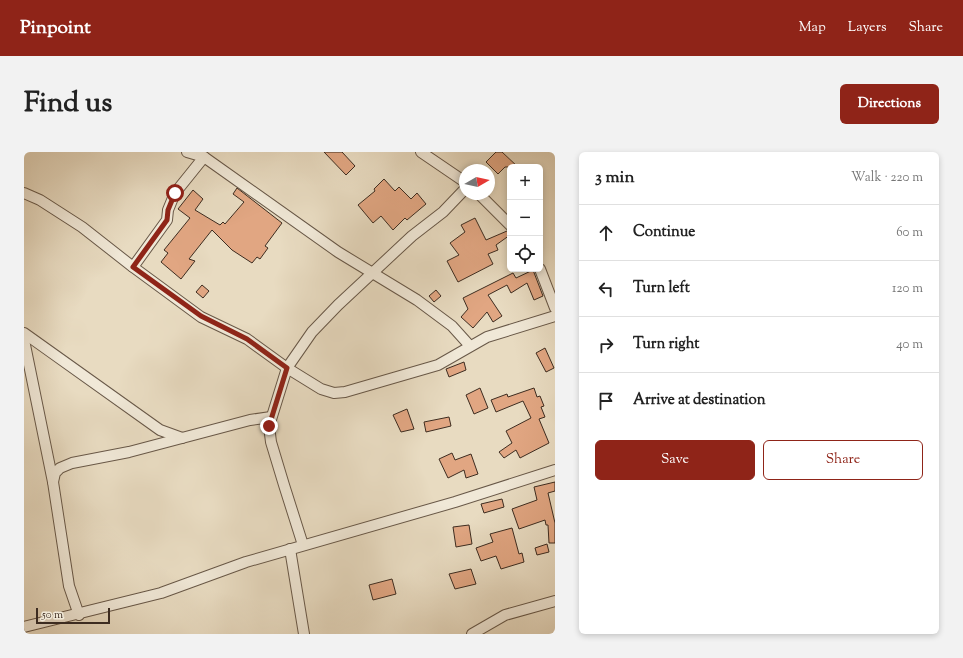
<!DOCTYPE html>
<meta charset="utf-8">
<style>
body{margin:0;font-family:"Sorts Mill Goudy",serif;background:#f2f2f2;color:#222}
.controls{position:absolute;right:12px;top:12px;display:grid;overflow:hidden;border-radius:6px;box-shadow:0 2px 6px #0003}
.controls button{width:36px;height:36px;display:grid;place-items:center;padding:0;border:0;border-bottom:1px solid #e0e0e0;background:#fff;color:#222;font:20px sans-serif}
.compass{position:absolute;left:435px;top:12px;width:36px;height:36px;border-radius:50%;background:#fff;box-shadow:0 2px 6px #0003;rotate:81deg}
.scale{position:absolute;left:12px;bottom:10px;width:74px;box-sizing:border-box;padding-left:4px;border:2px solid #3d2c20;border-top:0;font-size:11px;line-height:14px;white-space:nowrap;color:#3d2c20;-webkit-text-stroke:3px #f0e8d7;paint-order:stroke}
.stop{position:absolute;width:12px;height:12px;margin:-9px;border:3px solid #8f2418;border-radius:50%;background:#fff}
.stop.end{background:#8f2418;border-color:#fff;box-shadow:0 1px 4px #0008}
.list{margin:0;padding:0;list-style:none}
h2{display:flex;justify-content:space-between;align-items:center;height:52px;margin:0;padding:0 16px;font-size:17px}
h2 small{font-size:13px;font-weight:400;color:#767676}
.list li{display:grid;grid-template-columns:26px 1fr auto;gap:12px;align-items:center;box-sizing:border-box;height:56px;padding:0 16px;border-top:1px solid #e0e0e0}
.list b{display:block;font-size:15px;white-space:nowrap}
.list em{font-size:13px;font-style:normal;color:#767676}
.actions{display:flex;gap:8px;padding:12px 16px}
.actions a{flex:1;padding:9px 0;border:1px solid #8f2418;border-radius:6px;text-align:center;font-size:14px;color:#8f2418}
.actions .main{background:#8f2418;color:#fff}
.icon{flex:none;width:22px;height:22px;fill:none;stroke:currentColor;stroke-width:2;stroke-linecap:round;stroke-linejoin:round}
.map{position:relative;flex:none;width:531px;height:482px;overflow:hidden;border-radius:6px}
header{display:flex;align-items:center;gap:24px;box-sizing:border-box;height:56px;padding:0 20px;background:#8f2418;color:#fff}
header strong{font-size:19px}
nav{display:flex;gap:22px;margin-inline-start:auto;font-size:14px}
.intro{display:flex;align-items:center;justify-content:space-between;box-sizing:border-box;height:96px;padding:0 24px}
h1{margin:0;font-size:28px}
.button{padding:10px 18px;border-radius:6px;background:#8f2418;color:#fff;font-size:14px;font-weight:700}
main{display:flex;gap:24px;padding:0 24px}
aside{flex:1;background:#fff;border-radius:6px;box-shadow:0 2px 6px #0003}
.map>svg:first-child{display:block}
.building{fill:#e1a682;stroke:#3d2c20}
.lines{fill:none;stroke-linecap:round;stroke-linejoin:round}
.street-casing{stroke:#685848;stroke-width:12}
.street{stroke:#f0e8d7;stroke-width:10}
.route{stroke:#8f2418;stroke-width:5}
</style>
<header>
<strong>Pinpoint</strong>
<nav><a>Map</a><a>Layers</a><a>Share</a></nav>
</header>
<div class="intro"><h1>Find us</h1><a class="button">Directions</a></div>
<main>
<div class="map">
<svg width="531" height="482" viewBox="0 0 531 482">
<rect width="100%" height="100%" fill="#e8dbc1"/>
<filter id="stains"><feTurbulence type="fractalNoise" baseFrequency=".005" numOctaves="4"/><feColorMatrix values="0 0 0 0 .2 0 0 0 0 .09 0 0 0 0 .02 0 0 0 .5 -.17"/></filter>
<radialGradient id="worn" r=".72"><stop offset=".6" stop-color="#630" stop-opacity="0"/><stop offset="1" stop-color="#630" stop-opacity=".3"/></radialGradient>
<g class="building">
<polygon points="300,0 318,0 331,14 322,23"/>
<polygon points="472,0 478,0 494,15 481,15 474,22 462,10"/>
<polygon points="360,27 371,39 375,35 387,47 393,41 402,52 383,68 381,66 369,78 357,64 349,71 334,53 351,39 350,37"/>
<polygon points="213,36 258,71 241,94 244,96 236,107 233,105 228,111 208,98 188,78 165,107 171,109 157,127 137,110 144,101 140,98 166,66 154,57 169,38 179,47 171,58 196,73 199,70 201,72 220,50 209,42"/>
<polygon points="451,66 462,88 483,79 486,79 486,83 472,93 474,98 464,102 469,112 434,130 423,109 435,103 426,91 441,80 437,73"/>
<polygon points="509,118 519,144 510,148 503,131 487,141 483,133 464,143 478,164 469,170 463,160 449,176 437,165 444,157 439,146 489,121 492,126"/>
<polygon points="178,133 185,139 179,146 172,140"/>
<polygon points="412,138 417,144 410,150 405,144"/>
<polygon points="521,196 530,216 522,220 512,201"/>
<polygon points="440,210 442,218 425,225 422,217"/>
<polygon points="456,236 464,256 450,262 442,243"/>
<polygon points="510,236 513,245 516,244 520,254 517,255 521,265 515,267 525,291 496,306 492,298 480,306 475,300 488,291 482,279 507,266 499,249 472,260 467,248 483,242 484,245"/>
<polygon points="383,257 390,277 377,280 369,263"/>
<polygon points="425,265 427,274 402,280 400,270"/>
<polygon points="428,301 431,308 447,302 454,322 442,326 440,318 424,326 415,307"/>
<polygon points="531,330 531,339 524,341 531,371 531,391 525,391 524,373 522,373 521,368 495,377 488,357 513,348 510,335"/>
<polygon points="478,347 480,355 460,361 457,352"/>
<polygon points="445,373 448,392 432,395 429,375"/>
<polygon points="488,376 495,402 498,401 500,410 477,417 472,404 457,409 452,396 469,390 466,382"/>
<polygon points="523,392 525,400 513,403 511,396"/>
<polygon points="447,417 452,432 431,437 425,422"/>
<polygon points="368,427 372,442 349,448 345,433"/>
</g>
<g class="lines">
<g class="street-casing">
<g id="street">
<polyline points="163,0 180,5 314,100 393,148 428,174 446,194"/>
<polyline points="397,0 441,30"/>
<polyline points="0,41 16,48 58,75 109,115 177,165 223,187 263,216 297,237 310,241 321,240 414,213 463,185 531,164"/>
<polyline points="455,42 486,73"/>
<polyline points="109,115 143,68 144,58 151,41 180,5"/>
<polyline points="516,117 531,156"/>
<polyline points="0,181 136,278 158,286"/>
<polyline points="0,188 29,330 45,434 55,463"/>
<polyline points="29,330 31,321 36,316 48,311 105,300 226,268 247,265"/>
<polyline points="279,393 260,333 247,290 245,274 263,216 288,180 314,153 388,84 419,60 441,37"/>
<polyline points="266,397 280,482"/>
<polyline points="0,475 137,441 222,410 431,350 531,318"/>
<polyline points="448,482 481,463 531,449"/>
</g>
</g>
<use href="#street" class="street"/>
</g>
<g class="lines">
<polyline class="route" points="151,41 144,58 143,68 109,115 177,164 223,187 263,216 245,274"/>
</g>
<rect width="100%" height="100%" filter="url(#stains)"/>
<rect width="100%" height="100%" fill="url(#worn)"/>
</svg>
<div class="controls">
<button>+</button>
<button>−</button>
<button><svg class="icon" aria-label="locate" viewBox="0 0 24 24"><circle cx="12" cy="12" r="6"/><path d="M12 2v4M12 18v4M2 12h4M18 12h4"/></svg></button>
</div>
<svg class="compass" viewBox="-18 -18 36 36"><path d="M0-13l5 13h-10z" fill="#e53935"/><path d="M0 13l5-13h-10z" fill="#767676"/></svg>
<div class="scale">50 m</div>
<div class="stop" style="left:151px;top:41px"></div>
<div class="stop end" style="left:245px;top:274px"></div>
</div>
<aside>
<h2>3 min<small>Walk · 220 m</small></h2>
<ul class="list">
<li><svg class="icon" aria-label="ahead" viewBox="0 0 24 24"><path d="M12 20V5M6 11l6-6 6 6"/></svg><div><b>Continue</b></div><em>60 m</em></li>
<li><svg class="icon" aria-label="left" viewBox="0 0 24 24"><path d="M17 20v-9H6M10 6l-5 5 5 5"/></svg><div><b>Turn left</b></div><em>120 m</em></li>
<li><svg class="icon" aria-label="right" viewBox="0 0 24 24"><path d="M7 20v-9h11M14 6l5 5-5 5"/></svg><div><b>Turn right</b></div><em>40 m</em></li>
<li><svg class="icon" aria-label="arrive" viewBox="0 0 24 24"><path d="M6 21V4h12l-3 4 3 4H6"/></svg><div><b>Arrive at destination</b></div></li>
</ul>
<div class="actions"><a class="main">Save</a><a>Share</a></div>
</aside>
</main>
